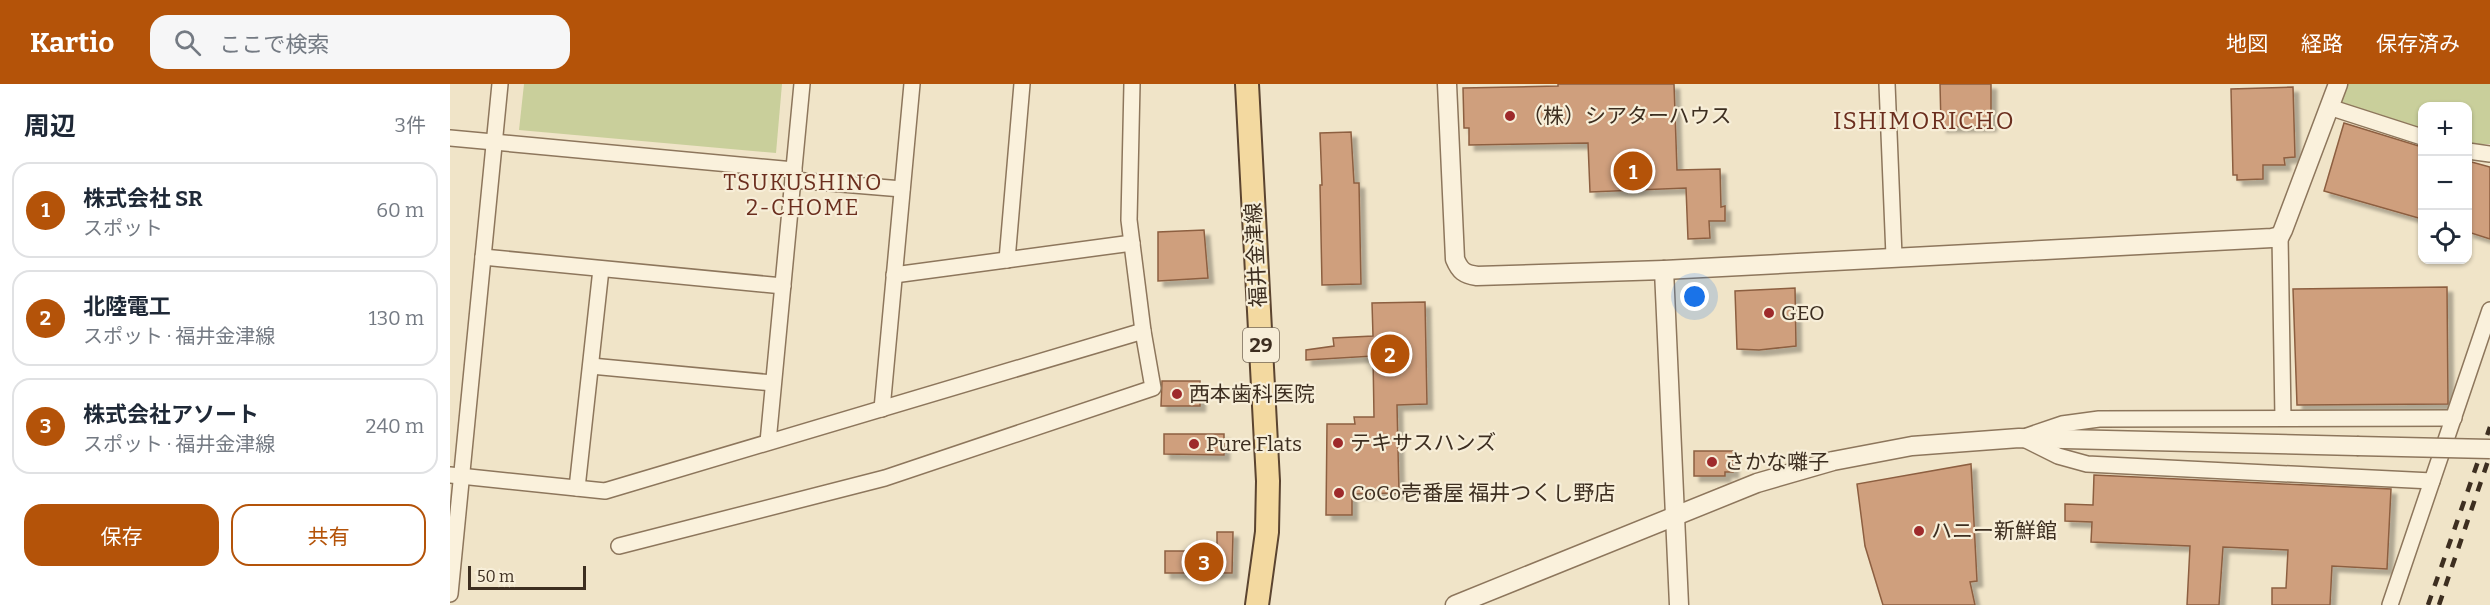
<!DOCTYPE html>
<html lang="ja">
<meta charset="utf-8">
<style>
body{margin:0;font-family:Bitter,"Noto Sans JP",serif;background:#f6f6f7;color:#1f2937}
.controls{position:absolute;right:18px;top:18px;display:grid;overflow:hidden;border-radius:12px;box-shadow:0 2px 4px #0004}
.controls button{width:54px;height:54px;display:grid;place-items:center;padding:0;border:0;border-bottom:2px solid #e0e1e3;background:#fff;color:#1f2937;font:30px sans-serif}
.scale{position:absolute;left:18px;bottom:15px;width:118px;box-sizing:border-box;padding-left:6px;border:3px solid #3d2e20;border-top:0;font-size:16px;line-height:21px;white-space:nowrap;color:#3d2e20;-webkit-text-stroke:4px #f7eed8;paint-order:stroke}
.you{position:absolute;left:1245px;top:213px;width:21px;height:21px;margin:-15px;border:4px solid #fff;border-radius:50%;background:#1a73e8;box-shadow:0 0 0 9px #1a73e833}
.badge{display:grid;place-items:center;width:39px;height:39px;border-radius:50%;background:#b45309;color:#fff;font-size:20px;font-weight:700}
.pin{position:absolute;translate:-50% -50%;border:3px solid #fff;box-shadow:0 2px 6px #0006}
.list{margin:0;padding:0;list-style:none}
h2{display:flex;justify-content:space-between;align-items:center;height:78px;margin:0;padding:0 24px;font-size:26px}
h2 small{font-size:20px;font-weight:400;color:#747a83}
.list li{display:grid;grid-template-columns:39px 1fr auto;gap:18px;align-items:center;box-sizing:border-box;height:96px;margin:0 12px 12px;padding:0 12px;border:2px solid #e0e1e3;border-radius:18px}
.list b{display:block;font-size:22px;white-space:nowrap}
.list p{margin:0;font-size:20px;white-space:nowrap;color:#747a83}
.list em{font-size:20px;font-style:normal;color:#747a83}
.actions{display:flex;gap:12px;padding:18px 24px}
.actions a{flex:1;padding:14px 0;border:2px solid #b45309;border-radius:18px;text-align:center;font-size:21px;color:#b45309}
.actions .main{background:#b45309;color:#fff}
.icon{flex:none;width:33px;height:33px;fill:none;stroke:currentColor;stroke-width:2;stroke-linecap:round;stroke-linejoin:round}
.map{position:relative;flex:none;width:2040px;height:521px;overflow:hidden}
header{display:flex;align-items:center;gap:36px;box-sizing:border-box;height:84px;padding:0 30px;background:#b45309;color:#fff}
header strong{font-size:28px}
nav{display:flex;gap:33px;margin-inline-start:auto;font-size:21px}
.search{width:420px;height:54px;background:#f6f6f7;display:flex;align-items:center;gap:15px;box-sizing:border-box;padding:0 21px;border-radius:18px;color:#747a83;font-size:22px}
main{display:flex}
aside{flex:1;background:#fff}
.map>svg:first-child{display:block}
.green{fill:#c9cf9b}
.building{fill:#cf9f7d;stroke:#8d5f41;stroke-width:1.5;filter:url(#shadow)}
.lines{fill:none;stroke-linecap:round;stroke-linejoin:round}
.minor-casing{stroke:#8d765c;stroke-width:18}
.tertiary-casing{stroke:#8d765c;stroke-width:21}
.primary-casing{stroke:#5b4430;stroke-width:26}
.minor{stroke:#faf1dc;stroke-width:15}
.tertiary{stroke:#faf1dc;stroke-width:18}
.primary{stroke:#f3d9a0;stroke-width:22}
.rail{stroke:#3d2e20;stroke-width:4.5;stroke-dasharray:10 10;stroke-linecap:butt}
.tertiary-bridge-casing{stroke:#8d765c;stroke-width:21;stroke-linecap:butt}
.tertiary-bridge{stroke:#faf1dc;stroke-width:18}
.poi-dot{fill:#9e2a2b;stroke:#f7eed8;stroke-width:2}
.labels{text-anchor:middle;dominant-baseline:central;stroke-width:4.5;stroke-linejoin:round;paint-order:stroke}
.shield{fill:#f7eed8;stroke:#756857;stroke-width:1.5}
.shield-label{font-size:20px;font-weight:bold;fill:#3d2e20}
.poi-label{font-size:21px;fill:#3d2e20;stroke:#f7eed8;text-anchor:start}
.street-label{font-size:21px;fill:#3d2e20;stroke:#f7eed8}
.neighbourhood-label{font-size:22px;letter-spacing:1.5px;fill:#6b2e1e;stroke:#f7eed8}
.quarter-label{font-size:24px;letter-spacing:1.5px;fill:#6b2e1e;stroke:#f7eed8}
</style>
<header>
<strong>Kartio</strong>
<div class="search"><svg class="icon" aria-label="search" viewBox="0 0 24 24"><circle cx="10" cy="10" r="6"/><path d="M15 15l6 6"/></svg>ここで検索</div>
<nav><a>地図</a><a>経路</a><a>保存済み</a></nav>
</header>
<main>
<aside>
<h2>周辺<small>3件</small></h2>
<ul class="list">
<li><span class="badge">1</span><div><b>株式会社 SR</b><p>スポット</p></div><em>60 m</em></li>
<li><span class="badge">2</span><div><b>北陸電工</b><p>スポット · 福井金津線</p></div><em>130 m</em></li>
<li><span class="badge">3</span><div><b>株式会社アソート</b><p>スポット · 福井金津線</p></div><em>240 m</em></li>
</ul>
<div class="actions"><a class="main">保存</a><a>共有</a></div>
</aside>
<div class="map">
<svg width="2040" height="521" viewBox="0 0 2040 521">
<defs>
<filter id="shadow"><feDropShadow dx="5.5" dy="5.5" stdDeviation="1.5" flood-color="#0004"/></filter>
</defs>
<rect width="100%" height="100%" fill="#f0e4c8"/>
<g class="green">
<polygon points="74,0 332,0 326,69 69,46"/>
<polygon points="1888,0 2040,0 2040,60 2018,60 2018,22 1972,22 1972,46 1881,17"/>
</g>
<g class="building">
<polygon points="1108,0 1224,0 1227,86 1270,85 1271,123 1275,122 1275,137 1259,137 1260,154 1238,155 1236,104 1140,108 1138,59 1019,61 1019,44 1014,44 1013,4 1108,2"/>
<polygon points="1490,0 1541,0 1541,42 1491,43"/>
<polygon points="1843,3 1845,73 1834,74 1835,81 1813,81 1813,95 1787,96 1787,91 1783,91 1781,5"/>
<polygon points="1894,39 1972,63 1972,135 1874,107"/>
<polygon points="901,48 904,99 909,99 911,200 872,201 870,101 872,101 870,49"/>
<polygon points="2018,77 2040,83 2040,155 2018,148"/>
<polygon points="754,146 758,194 708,197 708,148"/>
<polygon points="1997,203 1998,320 1847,321 1843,205"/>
<polygon points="1345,204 1346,262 1309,266 1287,265 1285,207"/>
<polygon points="975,218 977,320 947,321 949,409 902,410 902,431 876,431 877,340 905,340 904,333 924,333 923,272 856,276 856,266 884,262 883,254 923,252 922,219"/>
<polygon points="712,297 750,297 750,322 711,322"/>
<polygon points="714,350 774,350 774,371 714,370"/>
<polygon points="1244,367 1283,367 1283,388 1275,388 1275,392 1244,392"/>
<polygon points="1521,380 1527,497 1520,498 1525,521 1433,521 1415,462 1407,400"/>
<polygon points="1644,391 1941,405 1937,485 1882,482 1880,521 1822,521 1822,504 1836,504 1838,466 1773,463 1769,521 1737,521 1740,462 1641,458 1642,438 1615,437 1615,420 1643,421"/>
<polygon points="767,448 783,448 782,489 715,489 715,467 767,467"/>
</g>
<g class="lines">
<g class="minor-casing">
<g id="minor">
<polyline points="1437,0 1444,172"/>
<polyline points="1879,23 1972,53"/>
<polyline points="0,54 344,86"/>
<polyline points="2018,67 2040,70"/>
<polyline points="343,96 452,105"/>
<polyline points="1830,152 1833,334"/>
<polyline points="33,173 333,202"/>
<polyline points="557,176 572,0"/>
<polyline points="444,191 682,159"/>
<polyline points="141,282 323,299"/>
<polyline points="432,325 462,0"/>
<polyline points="1577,352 1612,340 1649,335 2004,334"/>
<polyline points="1574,355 1608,372 1637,380 1982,397"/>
<polyline points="318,358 352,0"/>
<polyline points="0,391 155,407 693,247"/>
<polyline points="127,404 151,185"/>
<polyline points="169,462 435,394 703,304 693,247 679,136 682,0"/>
<polyline points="0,510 50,0"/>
<polyline points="1940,521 2040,226"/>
</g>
</g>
<g class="tertiary-casing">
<g id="tertiary">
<path d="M997,0L1005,175C1010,187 1014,190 1027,192L1214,186L1822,154L1830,152L1833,146L1888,0"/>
<polyline points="1214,186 1229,521"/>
<polyline points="1005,521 1307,399 1383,377 1462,362 1569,354 1907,362"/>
</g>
</g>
<g class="primary-casing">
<polyline id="primary" points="797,0 818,397 817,448 807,521"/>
</g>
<use href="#minor" class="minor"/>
<use href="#tertiary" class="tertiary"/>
<use href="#primary" class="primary"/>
<g class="rail">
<polyline points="1978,521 2040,343"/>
<polyline points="1989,521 2040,371"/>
</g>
<g class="tertiary-bridge-casing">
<polyline id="tertiary-bridge" points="1907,362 2040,365"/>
</g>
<use href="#tertiary-bridge" class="tertiary-bridge"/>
</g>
<g class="poi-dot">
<circle cx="1060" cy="32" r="6"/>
<circle cx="1319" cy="229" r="6"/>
<circle cx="727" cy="310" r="6"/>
<circle cx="888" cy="359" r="6"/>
<circle cx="744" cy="360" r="6"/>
<circle cx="1262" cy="378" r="6"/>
<circle cx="889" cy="409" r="6"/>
<circle cx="1469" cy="447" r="6"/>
</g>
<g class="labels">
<rect class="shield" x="793" y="244" width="36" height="34" rx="4.5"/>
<g class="shield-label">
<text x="811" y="261">29</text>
</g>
<g class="poi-label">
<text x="1072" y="32">（株）シアターハウス</text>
<text x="1331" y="229">GEO</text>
<text x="739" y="310">西本歯科医院</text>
<text x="900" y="359">テキサスハンズ</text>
<text x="756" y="360">Pure Flats</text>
<text x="1274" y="378">さかな囃子</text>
<text x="901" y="409">CoCo壱番屋 福井つくし野店</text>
<text x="1481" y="447">ハニー新鮮館</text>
</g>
<g class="street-label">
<text transform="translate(806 171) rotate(-93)">福井金津線</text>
</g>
<g class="neighbourhood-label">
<text x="353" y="98">TSUKUSHINO<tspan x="353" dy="25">2-CHOME</tspan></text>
</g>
<g class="quarter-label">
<text x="1474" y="37">ISHIMORICHO</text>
</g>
</g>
</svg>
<div class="controls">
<button>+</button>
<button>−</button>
<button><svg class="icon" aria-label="locate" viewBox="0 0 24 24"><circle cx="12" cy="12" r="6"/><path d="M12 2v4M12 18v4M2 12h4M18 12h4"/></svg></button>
</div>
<div class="scale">50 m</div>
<div class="you"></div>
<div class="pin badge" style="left:1183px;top:87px">1</div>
<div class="pin badge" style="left:940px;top:270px">2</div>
<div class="pin badge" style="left:754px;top:478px">3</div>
</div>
</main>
